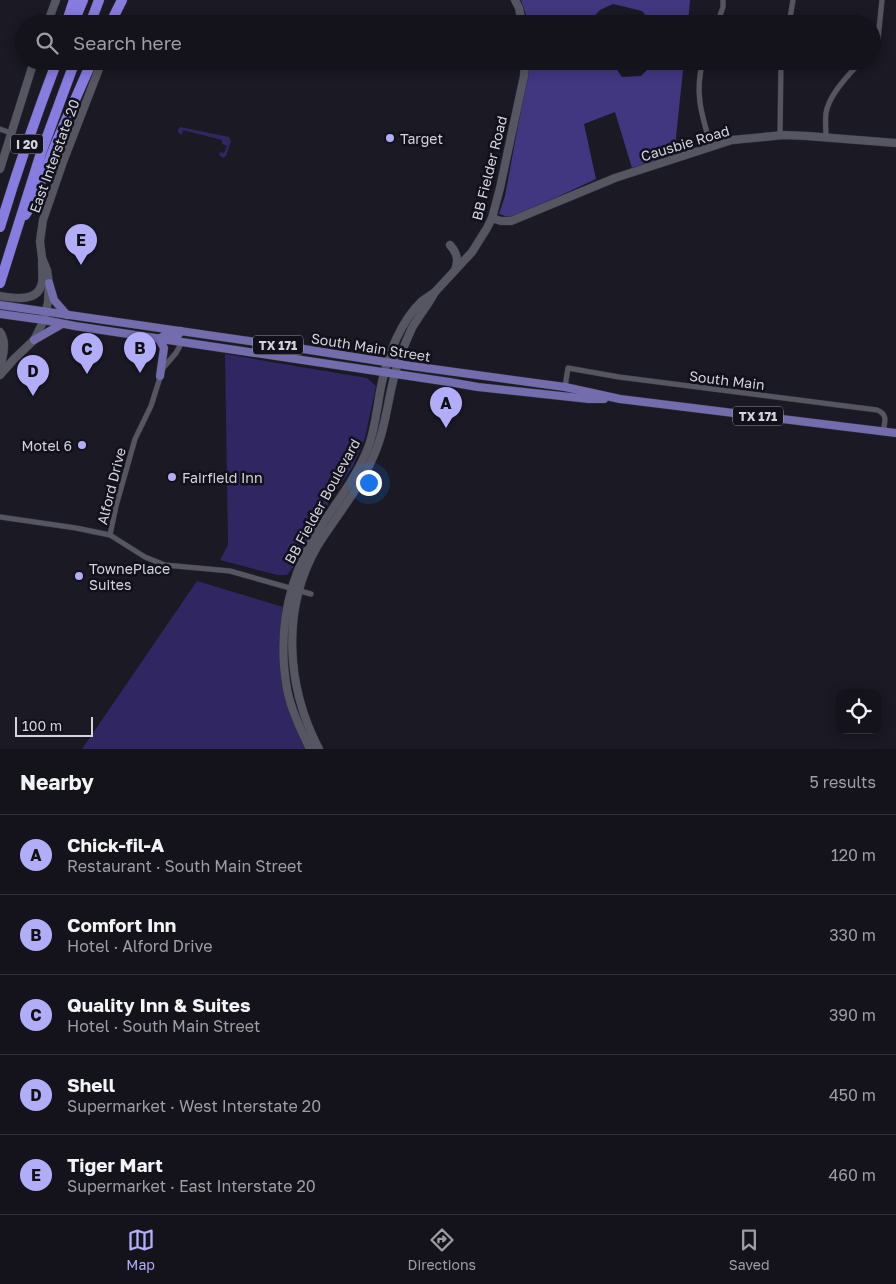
<!DOCTYPE html>
<meta charset="utf-8">
<style>
body{margin:0;font-family:"Golos Text",sans-serif;background:#1d1c24;color:#f1f3f6}
.controls{position:absolute;right:15px;bottom:15px;display:grid;overflow:hidden;border-radius:10px;box-shadow:0 2px 12px #0003}
.controls button{width:45px;height:45px;display:grid;place-items:center;padding:0;border:0;border-bottom:1px solid #33323a;background:#14131b;color:#f1f3f6;font:25px sans-serif}
.scale{position:absolute;left:15px;bottom:12px;width:78px;box-sizing:border-box;padding-left:5px;border:2px solid #d4d4dc;border-top:0;font-size:14px;line-height:18px;white-space:nowrap;color:#d4d4dc;-webkit-text-stroke:4px #11101b;paint-order:stroke}
.you{position:absolute;left:368px;top:482px;width:18px;height:18px;margin:-12px;border:4px solid #fff;border-radius:50%;background:#1a73e8;box-shadow:0 0 0 8px #1a73e833}
.badge{display:grid;place-items:center;width:32px;height:32px;border-radius:50%;background:#b2adf9;color:#111;font-size:16px;font-weight:700}
.pin{position:absolute;translate:-50% -41px;filter:drop-shadow(0 1px 2px #0008)}
.pin::after{content:'';position:absolute;top:26px;width:18px;height:15px;background:inherit;clip-path:polygon(0 0,100% 0,50% 100%)}
.list{margin:0;padding:0;list-style:none}
h2{display:flex;justify-content:space-between;align-items:center;height:65px;margin:0;padding:0 20px;font-size:21px}
h2 small{font-size:16px;font-weight:400;color:#9d9ea3}
.list li{display:grid;grid-template-columns:32px 1fr auto;gap:15px;align-items:center;box-sizing:border-box;height:80px;padding:0 20px;border-top:1px solid #33323a}
.list b{display:block;font-size:19px;white-space:nowrap}
.list p{margin:0;font-size:16px;white-space:nowrap;color:#9d9ea3}
.list em{font-size:16px;font-style:normal;color:#9d9ea3}
.icon{flex:none;width:28px;height:28px;fill:none;stroke:currentColor;stroke-width:2;stroke-linecap:round;stroke-linejoin:round}
.map{position:relative;flex:none;width:896px;height:749px;overflow:hidden}
.search{position:absolute;background:#14131b;box-shadow:0 2px 12px #0003;left:15px;right:15px;top:15px;height:55px;display:flex;align-items:center;gap:12px;box-sizing:border-box;padding:0 18px;border-radius:28px;color:#9d9ea3;font-size:19px}
.sheet{height:465px;background:#14131b}
nav{display:flex;justify-content:space-around;align-items:center;box-sizing:border-box;height:70px;border-top:1px solid #33323a;background:#14131b;font-size:14px;color:#9d9ea3}
nav a{display:grid;justify-items:center;gap:2px}
nav .on{color:#b2adf9}
.map>svg:first-child{display:block}
.green{fill:#302661}
.forest{fill:#413680}
.lines{fill:none;stroke-linecap:round;stroke-linejoin:round}
.street-casing{stroke:#33333b;stroke-width:6}
.secondary-casing{stroke:#33333b;stroke-width:9}
.primary-casing{stroke:#33333b;stroke-width:9}
.highway-casing{stroke:#33333b;stroke-width:11}
.street{stroke:#565663;stroke-width:5}
.secondary{stroke:#565663;stroke-width:8}
.primary{stroke:#736dae;stroke-width:8}
.highway{stroke:#877ce0;stroke-width:10}
.poi-dot{fill:#b2adf9;stroke:#11101b;stroke-width:2}
.labels{text-anchor:middle;dominant-baseline:central;stroke-width:5;stroke-linejoin:round;paint-order:stroke}
.shield{fill:#11101b;stroke:#9a99a2;stroke-width:1}
.shield-label{font-size:12px;font-weight:bold;fill:#d4d4dc}
.poi-label{font-size:14px;fill:#d4d4dc;stroke:#11101b;text-anchor:start}
.street-label{font-size:14px;fill:#d4d4dc;stroke:#11101b}
</style>
<div class="map">
<svg width="896" height="749" viewBox="0 0 896 749">
<rect width="100%" height="100%" fill="#1a1924"/>
<g class="green">
<polygon points="180,127 229,137 231,141 226,156 223,158 219,155 220,152 224,153 227,146 222,144 222,140 183,130 182,135 178,132 178,130"/>
<polygon points="225,354 367,378 376,386 365,438 353,466 319,517 294,566 287,575 277,575 220,560 228,545"/>
<polygon points="197,581 283,607 281,630 281,653 307,749 82,749"/>
</g>
<g class="forest">
<polygon points="521,0 690,0 688,24 653,24 642,11 613,4 600,10 587,24 529,24"/>
<polygon points="530,61 611,61 622,77 641,76 656,61 684,61 674,156 632,168 615,112 584,124 596,179 512,218 499,214 505,196"/>
</g>
<g class="lines">
<g class="street-casing">
<g id="street">
<polyline points="717,24 723,7 723,0"/>
<polyline points="789,24 793,0"/>
<polyline points="872,48 878,39 882,0"/>
<path d="M703,61C694,93 702,116 711,146"/>
<polyline points="0,129 11,133"/>
<polyline points="780,136 781,61"/>
<path d="M826,137C826,129 825,121 826,113C829,94 849,75 861,61"/>
<path d="M565,387L568,368L619,377L877,410C888,414 885,422 883,432"/>
<polyline points="0,517 76,528 110,535 145,557 165,565 230,571 311,594"/>
<polyline points="110,535 116,506 135,439 151,406 163,368 176,353 182,342"/>
</g>
</g>
<g class="secondary-casing">
<g id="secondary">
<polyline points="515,0 519,8 522,24"/>
<polyline points="47,24 56,0"/>
<polyline points="0,169 34,61"/>
<polyline points="492,218 501,221 511,221 615,178 732,140 784,135 807,136 896,143"/>
<path d="M450,245C457,253 459,260 455,270"/>
<polyline points="435,292 472,252 487,228 492,218 500,188 524,76 525,61"/>
<path d="M0,296C14,298 38,303 42,283C43,276 42,269 42,262"/>
<path d="M0,332C9,346 0,358 1,373"/>
<polyline points="0,375 14,359 34,340 44,320 48,302 49,283 47,270 42,258 40,241 43,220 63,162 102,61"/>
<path d="M310,749C301,730 291,710 287,689C277,632 288,578 319,529C336,503 356,478 368,448C376,427 377,404 382,382C388,354 401,321 422,301C426,298 431,295 435,292C428,305 419,316 412,328C407,339 402,351 398,363C388,393 387,426 374,455C360,488 337,515 318,545C281,608 286,686 319,749"/>
</g>
</g>
<g class="primary-casing">
<g id="primary">
<polyline points="49,283 54,300 67,315"/>
<polyline points="0,305 297,348 411,366 565,387 620,399 896,433"/>
<polyline points="0,314 44,320 75,326 449,382 478,387 589,399 604,399"/>
<polyline points="34,340 62,324"/>
<polyline points="160,376 164,348 159,339 165,335 178,335 181,331"/>
</g>
</g>
<g class="highway-casing">
<g id="highway">
<polyline points="66,24 74,0"/>
<polyline points="73,24 83,0"/>
<polyline points="90,24 99,0"/>
<polyline points="110,24 122,0"/>
<polyline points="25,215 31,206 56,143 92,61"/>
<path d="M0,227C17,171 36,116 57,61"/>
<polyline points="0,283 41,153 75,61"/>
</g>
</g>
<use href="#street" class="street"/>
<use href="#secondary" class="secondary"/>
<use href="#primary" class="primary"/>
<use href="#highway" class="highway"/>
</g>
<g class="poi-dot">
<circle cx="390" cy="138" r="5"/>
<circle cx="82" cy="445" r="5"/>
<circle cx="172" cy="477" r="5"/>
<circle cx="79" cy="576" r="5"/>
</g>
<g class="labels">
<g class="shield">
<rect x="11" y="134.5" width="32" height="19" rx="4"/>
<rect x="253" y="335.5" width="50" height="19" rx="4"/>
<rect x="733" y="406.5" width="50" height="19" rx="4"/>
</g>
<g class="shield-label">
<text x="27" y="144">I 20</text>
<text x="278" y="345">TX 171</text>
<text x="758" y="416">TX 171</text>
</g>
<g class="poi-label">
<text x="400" y="138">Target</text>
<text x="72" y="445" text-anchor="end">Motel 6</text>
<text x="182" y="477">Fairfield Inn</text>
<text x="89" y="568">TownePlace<tspan x="89" dy="16">Suites</tspan></text>
</g>
<g class="street-label">
<text transform="translate(685 143) rotate(-17)">Causbie Road</text>
<text transform="translate(54 156) rotate(-70)">East Interstate 20</text>
<text transform="translate(489 168) rotate(-76)">BB Fielder Road</text>
<text transform="translate(371 347) rotate(9)">South Main Street</text>
<text transform="translate(727 380) rotate(7)">South Main</text>
<text transform="translate(111 486) rotate(-76)">Alford Drive</text>
<text transform="translate(322 501) rotate(-61)">BB Fielder Boulevard</text>
</g>
</g>
</svg>
<div class="controls">
<button><svg class="icon" aria-label="locate" viewBox="0 0 24 24"><circle cx="12" cy="12" r="6"/><path d="M12 2v4M12 18v4M2 12h4M18 12h4"/></svg></button>
</div>
<div class="scale">100 m</div>
<div class="you"></div>
<div class="pin badge" style="left:446px;top:428px">A</div>
<div class="pin badge" style="left:140px;top:373px">B</div>
<div class="pin badge" style="left:87px;top:374px">C</div>
<div class="pin badge" style="left:33px;top:396px">D</div>
<div class="pin badge" style="left:81px;top:265px">E</div>
<div class="search"><svg class="icon" aria-label="search" viewBox="0 0 24 24"><circle cx="10" cy="10" r="6"/><path d="M15 15l6 6"/></svg>Search here</div>
</div>
<section class="sheet">
<h2>Nearby<small>5 results</small></h2>
<ul class="list">
<li><span class="badge">A</span><div><b>Chick-fil-A</b><p>Restaurant · South Main Street</p></div><em>120 m</em></li>
<li><span class="badge">B</span><div><b>Comfort Inn</b><p>Hotel · Alford Drive</p></div><em>330 m</em></li>
<li><span class="badge">C</span><div><b>Quality Inn &amp; Suites</b><p>Hotel · South Main Street</p></div><em>390 m</em></li>
<li><span class="badge">D</span><div><b>Shell</b><p>Supermarket · West Interstate 20</p></div><em>450 m</em></li>
<li><span class="badge">E</span><div><b>Tiger Mart</b><p>Supermarket · East Interstate 20</p></div><em>460 m</em></li>
</ul>
</section>
<nav>
<a class="on"><svg class="icon" aria-label="map" viewBox="0 0 24 24"><path d="M3 6l6-2 6 2 6-2v14l-6 2-6-2-6 2zM9 4v14M15 6v14"/></svg>Map</a>
<a><svg class="icon" aria-label="directions" viewBox="0 0 24 24"><path d="M12 3l9 9-9 9-9-9zM9 14v-3h6M13 9l2 2-2 2"/></svg>Directions</a>
<a><svg class="icon" aria-label="saved" viewBox="0 0 24 24"><path d="M7 4h10v16l-5-4-5 4z"/></svg>Saved</a>
</nav>
